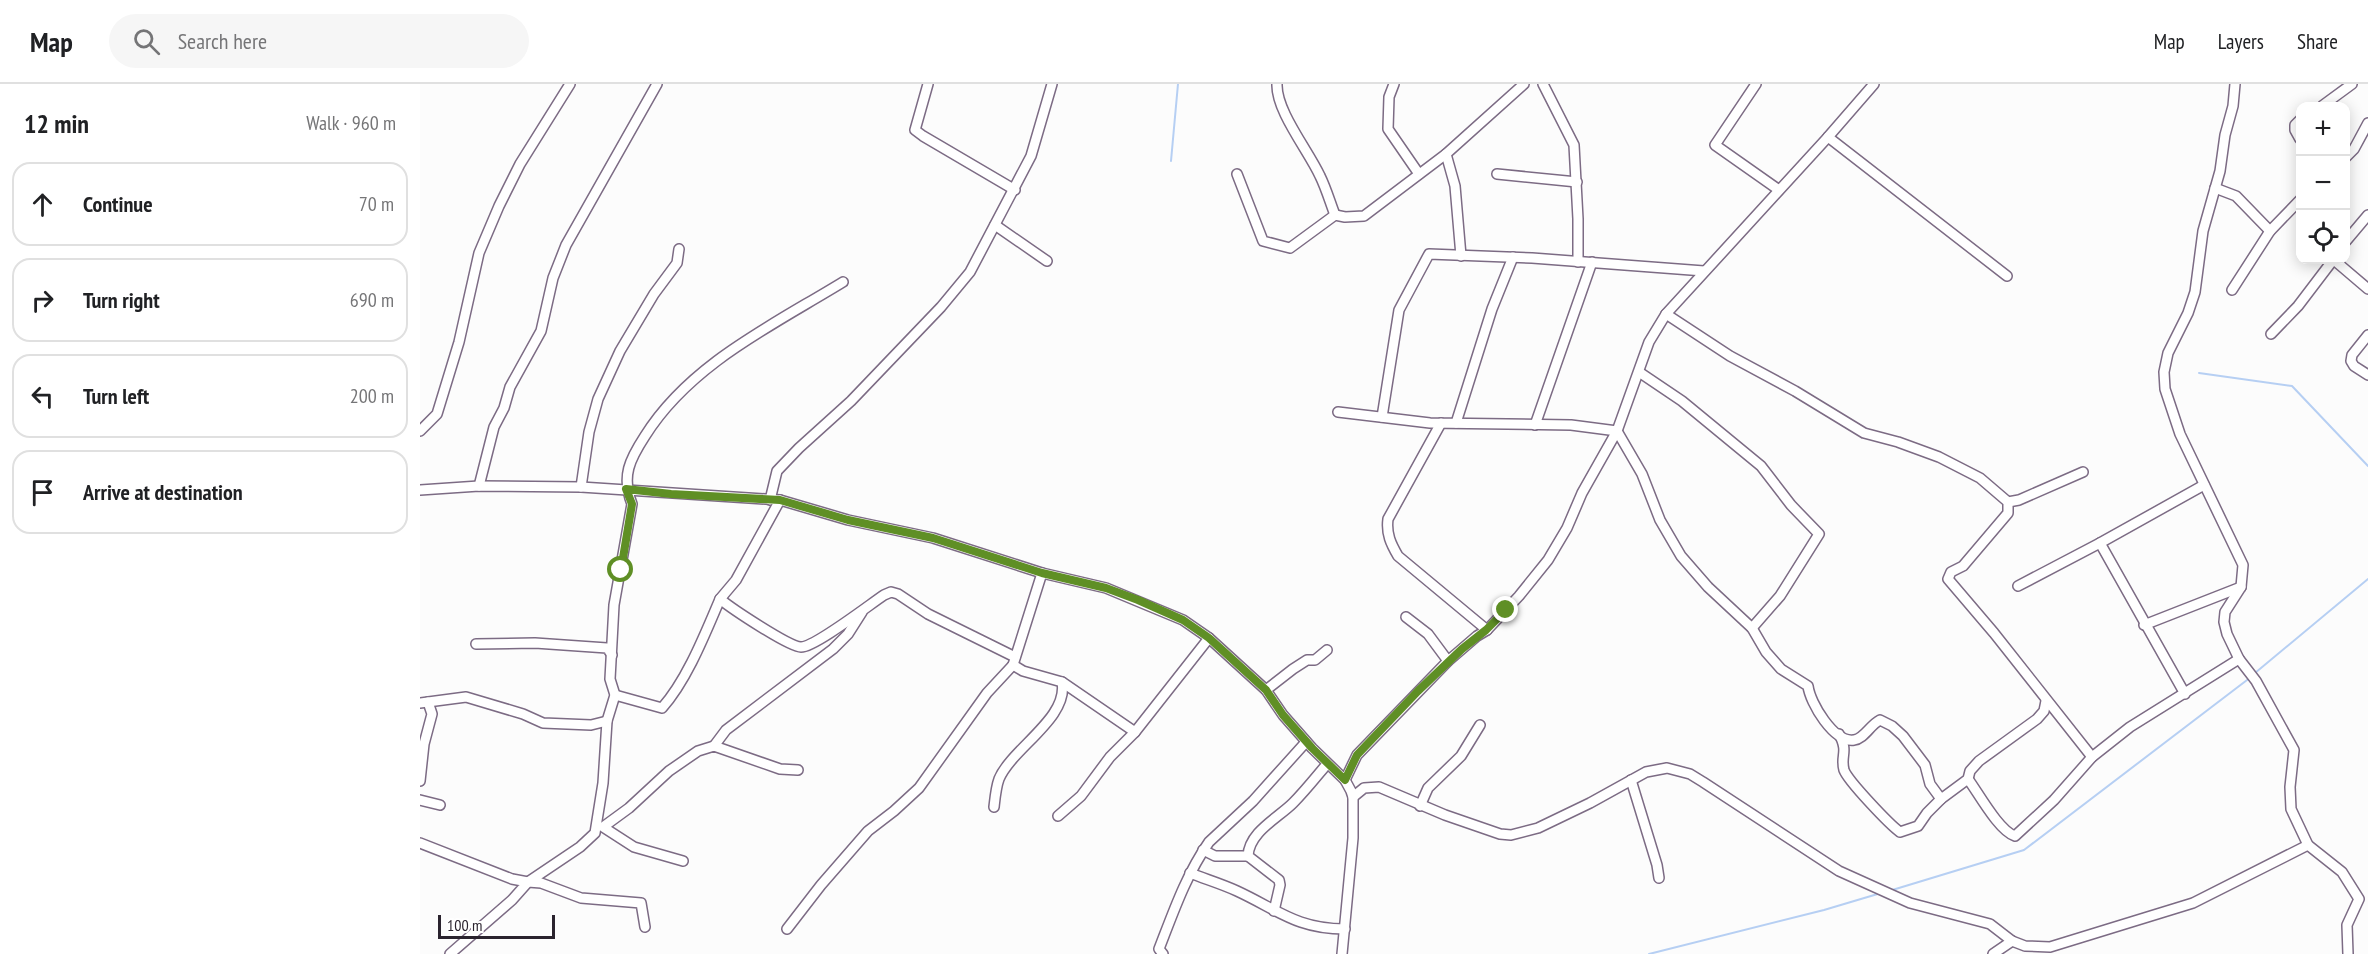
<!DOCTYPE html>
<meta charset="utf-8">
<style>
body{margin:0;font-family:"PT Sans Narrow",sans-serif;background:#f6f6f6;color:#202124}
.controls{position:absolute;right:18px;top:18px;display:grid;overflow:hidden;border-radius:12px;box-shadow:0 3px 15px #0003}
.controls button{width:54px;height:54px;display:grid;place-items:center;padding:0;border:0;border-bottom:2px solid #e0e0e0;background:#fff;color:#202124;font:30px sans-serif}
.scale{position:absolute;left:18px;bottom:15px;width:117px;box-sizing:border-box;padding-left:6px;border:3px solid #2a232e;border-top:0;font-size:16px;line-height:21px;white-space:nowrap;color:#2a232e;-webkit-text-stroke:4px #fff;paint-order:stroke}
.stop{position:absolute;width:18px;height:18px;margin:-14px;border:4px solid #5f8f25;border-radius:50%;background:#fff}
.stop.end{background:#5f8f25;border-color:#fff;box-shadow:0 2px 6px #0008}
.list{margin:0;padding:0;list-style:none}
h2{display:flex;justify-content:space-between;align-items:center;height:78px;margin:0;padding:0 24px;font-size:26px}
h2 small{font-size:20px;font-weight:400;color:#757577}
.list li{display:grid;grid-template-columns:39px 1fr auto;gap:18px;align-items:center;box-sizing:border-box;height:84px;margin:0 12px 12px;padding:0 12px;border:2px solid #e0e0e0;border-radius:18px}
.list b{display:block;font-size:22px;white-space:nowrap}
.list em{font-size:20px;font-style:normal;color:#757577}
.icon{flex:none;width:33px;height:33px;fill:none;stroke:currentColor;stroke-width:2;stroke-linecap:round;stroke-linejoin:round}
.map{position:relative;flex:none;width:1948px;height:870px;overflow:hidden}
header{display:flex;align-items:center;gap:36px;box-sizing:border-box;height:84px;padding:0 30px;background:#fff;border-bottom:2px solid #e0e0e0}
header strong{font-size:28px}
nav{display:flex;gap:33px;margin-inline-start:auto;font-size:21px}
.search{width:420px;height:54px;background:#f6f6f6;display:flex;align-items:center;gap:15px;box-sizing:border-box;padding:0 21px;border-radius:33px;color:#757577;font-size:22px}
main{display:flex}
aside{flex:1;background:#fff}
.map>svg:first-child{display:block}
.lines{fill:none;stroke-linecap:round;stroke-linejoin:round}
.stream{stroke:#b6cff3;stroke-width:2}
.street-casing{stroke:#7c6b84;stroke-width:12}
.street{stroke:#fff;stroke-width:9}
.route{stroke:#5f8f25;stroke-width:8}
</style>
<header>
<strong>Map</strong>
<div class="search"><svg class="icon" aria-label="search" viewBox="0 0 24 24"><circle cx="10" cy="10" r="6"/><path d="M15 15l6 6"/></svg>Search here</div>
<nav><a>Map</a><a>Layers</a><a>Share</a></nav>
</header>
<main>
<aside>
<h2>12 min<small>Walk · 960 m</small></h2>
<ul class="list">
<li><svg class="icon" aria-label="ahead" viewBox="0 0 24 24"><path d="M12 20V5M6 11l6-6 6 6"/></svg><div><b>Continue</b></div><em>70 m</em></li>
<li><svg class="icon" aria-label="right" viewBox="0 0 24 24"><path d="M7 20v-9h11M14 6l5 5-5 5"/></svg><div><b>Turn right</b></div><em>690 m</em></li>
<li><svg class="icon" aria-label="left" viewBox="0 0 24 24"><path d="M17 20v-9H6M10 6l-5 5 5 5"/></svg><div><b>Turn left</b></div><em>200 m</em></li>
<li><svg class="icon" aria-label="arrive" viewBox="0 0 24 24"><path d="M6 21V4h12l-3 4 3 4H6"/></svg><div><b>Arrive at destination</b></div></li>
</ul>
</aside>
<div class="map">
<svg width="1948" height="870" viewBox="0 0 1948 870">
<rect width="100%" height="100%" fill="#fcfcfc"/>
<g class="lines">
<g class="stream">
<polyline points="751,77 758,0"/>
<polyline points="1779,289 1872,302 1948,382"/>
<polyline points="1835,589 1948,495"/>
<polyline points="1469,807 1604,766 1831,593"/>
<polyline points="1229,870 1404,826 1461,809"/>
</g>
<g class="street-casing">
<g id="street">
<polyline points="508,0 495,46 503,52 595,106"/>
<path d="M857,0C856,27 888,66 900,92C906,104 910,118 915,131"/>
<polyline points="974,0 969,13 968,45 999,90"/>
<polyline points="1123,0 1154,61 1158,135 1158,178"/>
<polyline points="1336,0 1295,61 1359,106"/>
<polyline points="1815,0 1813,22 1805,51 1800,87 1783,147 1775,208 1768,229 1748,269 1744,288 1745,305 1760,350 1823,481 1821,503 1805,528 1804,538 1807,550 1819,575 1836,597 1874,666 1870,703 1871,725 1888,761 1922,788 1939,815 1927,841 1928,870"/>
<polyline points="1902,22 1932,0"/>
<polyline points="1880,36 1875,41 1875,46 1880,55"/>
<polyline points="1408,53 1587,192"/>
<polyline points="1026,70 1035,102 1041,172"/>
<polyline points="1926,73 1934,65 1948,39"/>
<polyline points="817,90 843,157 870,164 915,131 925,133 944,132 1026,70 1104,0"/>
<polyline points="1077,90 1157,98"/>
<polyline points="1795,104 1816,112 1850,147"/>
<polyline points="575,141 627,177"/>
<polyline points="1926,157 1948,131"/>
<polyline points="1914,176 1948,205"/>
<polyline points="1812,206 1850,147 1880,116"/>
<polyline points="1246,230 1310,272 1375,307 1444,349 1478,358 1519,373 1560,394 1588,418 1588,429 1543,482 1531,488 1528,495 1574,549 1672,673"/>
<polyline points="1851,250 1878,222 1913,176"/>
<polyline points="1948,251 1932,271 1931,277 1934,282 1948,291"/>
<polyline points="1219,288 1262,317 1341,382 1371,421 1399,450 1360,512 1332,544"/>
<path d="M918,328L1010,339L1151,341L1197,347L1222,390L1240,436L1261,472L1288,503L1332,544L1346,568L1361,585L1388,602C1390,619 1414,659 1434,656C1444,655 1450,641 1460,636L1472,642L1483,652L1505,681L1510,700L1521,715"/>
<polyline points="962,333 979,226 1009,170 1112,174 1284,187"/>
<path d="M1021,339L968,435C966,450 971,460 978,472L1067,546"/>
<polyline points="1036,339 1072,225 1093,173"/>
<polyline points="1115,341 1172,178"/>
<polyline points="0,347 17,330 39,258 59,169 79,122 100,80 150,0"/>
<polyline points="59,402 74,343 84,324 90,303 121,247 133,194 146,161 237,0"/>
<polyline points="161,403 169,348 178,315 200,267 234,210 257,179 259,165"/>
<polyline points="0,406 59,402 161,403 360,416 428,436 513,454 622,489 686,504 763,536 789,554 846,606 863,631 892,664 925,696 931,707 933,713 933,754 922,870"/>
<polyline points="350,416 357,387 379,364 431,317 521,223 550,188 611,72 632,0"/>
<polyline points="1588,418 1599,416 1663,388"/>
<polyline points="1680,459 1765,610"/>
<polyline points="1598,502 1680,459 1784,401"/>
<polyline points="300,515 316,496 360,416"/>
<polyline points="986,533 1008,550 1028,577"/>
<polyline points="1724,541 1821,503"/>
<polyline points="56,560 115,559 187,564 192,571"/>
<polyline points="642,598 715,648"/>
<polyline points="846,606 873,585 887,576 895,576 907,566"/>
<path d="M195,611L242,624C267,596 285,550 300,515C311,524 369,563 381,563C395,563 449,521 464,511L471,508L478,510L508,530L595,573"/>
<polyline points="0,619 46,613 103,630 123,639 171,641 187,637"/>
<path d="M1419,650C1429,669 1420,671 1424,686C1428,697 1470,741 1480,748L1498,742L1507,729L1521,715L1548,695L1550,687L1559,677L1617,635L1624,627L1626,617"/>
<polyline points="294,662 306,646 413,565 428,550 442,528"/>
<path d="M1548,695C1559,710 1579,747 1595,752L1634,716L1672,673L1710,643L1819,575"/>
<polyline points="925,696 937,671 1028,577 1057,552 1067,546 1099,512 1128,476 1147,444 1162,409 1197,347 1229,258 1246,230 1408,53 1454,0"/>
<polyline points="1211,696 1237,781 1239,794"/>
<polyline points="0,697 4,660 12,630 8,618"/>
<polyline points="933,713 944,704 959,703 1025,731 1080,750 1091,751 1118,744 1170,719 1226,688 1247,684 1270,690 1283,698 1419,787 1490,819 1570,840 1592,857 1605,862 1630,863 1773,819 1888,761"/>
<polyline points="0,716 20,721"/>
<polyline points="1000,722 1008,704 1041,672 1060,641"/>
<path d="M574,723C575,714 576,703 579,695C592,664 649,634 642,598L603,587L593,581L622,489"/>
<polyline points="638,732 661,712 690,673 715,648 789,554"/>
<polyline points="0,759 92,795 108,798 92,816 30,870"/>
<polyline points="783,766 795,772 828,772"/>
<polyline points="263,777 214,763 183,743 209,724 249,687 278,667 294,662 360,685 378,686"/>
<path d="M770,789C785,795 802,800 817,807C858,826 877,845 925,845"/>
<path d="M854,827L860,801L859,796L828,772C829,748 858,734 873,719C885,707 896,693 907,680"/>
<path d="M225,843L221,819L161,814L121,799L108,798L160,763L175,749L183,699L187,637L195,611L190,595L194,521L212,420C201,392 210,375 225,352C270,280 353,241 423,198"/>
<polyline points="367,845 401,801 448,747 474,727 499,704 567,609 593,581"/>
<path d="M743,870L739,865C753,829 766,791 789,758L833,717L886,658"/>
<polyline points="1573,870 1592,857"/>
</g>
</g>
<use href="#street" class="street"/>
</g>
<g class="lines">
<polyline class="route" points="201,486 212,420 206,405 251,410 360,416 428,436 513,454 622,489 686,504 718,516 763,536 789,554 846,606 863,631 892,664 925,696 937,671 998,607 1042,565 1066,546 1086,526"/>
</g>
</svg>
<div class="controls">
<button>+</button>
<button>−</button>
<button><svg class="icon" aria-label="locate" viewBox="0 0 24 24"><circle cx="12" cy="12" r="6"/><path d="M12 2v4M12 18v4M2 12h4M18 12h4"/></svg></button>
</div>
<div class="scale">100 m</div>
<div class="stop" style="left:201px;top:486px"></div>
<div class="stop end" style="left:1086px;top:526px"></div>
</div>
</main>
